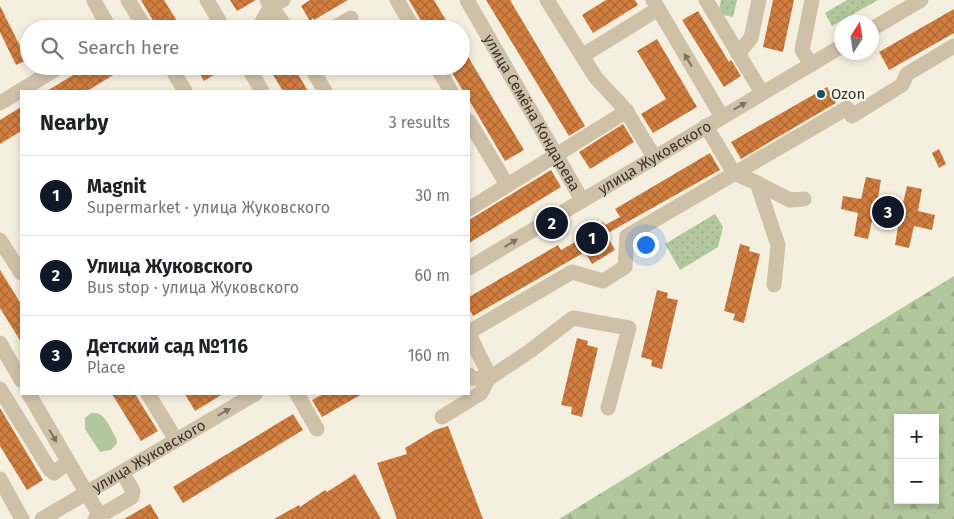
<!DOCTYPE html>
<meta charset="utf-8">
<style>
body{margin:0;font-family:"Fira Sans",sans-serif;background:#f2f2f2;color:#202124}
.controls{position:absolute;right:15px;bottom:15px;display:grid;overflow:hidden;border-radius:0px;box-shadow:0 2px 8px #0003}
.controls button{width:45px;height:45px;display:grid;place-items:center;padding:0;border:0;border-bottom:1px solid #e0e0e0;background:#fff;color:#202124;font:25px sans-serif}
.compass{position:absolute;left:834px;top:15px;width:45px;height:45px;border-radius:50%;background:#fff;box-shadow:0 2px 8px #0003;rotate:12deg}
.you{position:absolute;left:645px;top:244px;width:18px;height:18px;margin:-12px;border:4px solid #fff;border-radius:50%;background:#1a73e8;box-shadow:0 0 0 8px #1a73e833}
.badge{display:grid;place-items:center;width:32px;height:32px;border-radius:50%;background:#111827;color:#fff;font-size:16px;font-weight:700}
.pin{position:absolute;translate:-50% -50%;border:2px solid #fff;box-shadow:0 1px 5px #0006}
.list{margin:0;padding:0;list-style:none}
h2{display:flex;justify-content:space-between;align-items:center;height:65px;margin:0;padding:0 20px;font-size:21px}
h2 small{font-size:16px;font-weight:400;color:#757577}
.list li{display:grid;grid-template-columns:32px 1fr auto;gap:15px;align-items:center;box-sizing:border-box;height:80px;padding:0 20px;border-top:1px solid #e0e0e0}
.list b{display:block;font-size:19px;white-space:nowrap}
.list p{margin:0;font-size:16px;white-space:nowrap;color:#757577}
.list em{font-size:16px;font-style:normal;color:#757577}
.icon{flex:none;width:28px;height:28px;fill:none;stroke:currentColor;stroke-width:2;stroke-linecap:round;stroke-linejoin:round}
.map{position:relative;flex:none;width:954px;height:519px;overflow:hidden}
.search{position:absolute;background:#fff;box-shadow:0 2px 8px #0003;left:20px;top:20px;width:450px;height:55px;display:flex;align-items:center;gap:12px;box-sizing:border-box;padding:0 18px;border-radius:28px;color:#757577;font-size:19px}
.panel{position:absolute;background:#fff;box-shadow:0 2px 8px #0003;left:20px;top:90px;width:450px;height:305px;border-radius:0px}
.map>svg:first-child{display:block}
.grass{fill:#b1c79c}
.forest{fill:url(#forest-firs);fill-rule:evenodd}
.park{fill:url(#park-dots)}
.building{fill:url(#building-cross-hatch)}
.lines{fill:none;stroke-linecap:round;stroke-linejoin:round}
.minor{stroke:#cfc1a8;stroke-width:15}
.oneway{fill:#7e7262}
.poi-dot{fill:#195063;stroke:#fcf8ec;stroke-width:2}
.labels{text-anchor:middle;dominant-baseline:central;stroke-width:4;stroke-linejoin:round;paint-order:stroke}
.poi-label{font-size:15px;fill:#3c3229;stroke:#fcf8ec;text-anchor:start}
.street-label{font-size:15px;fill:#3c3229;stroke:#fcf8ec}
</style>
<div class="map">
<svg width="954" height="519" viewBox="0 0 954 519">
<defs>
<pattern id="forest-firs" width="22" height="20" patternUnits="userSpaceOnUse" patternTransform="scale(1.25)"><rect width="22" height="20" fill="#b1c79c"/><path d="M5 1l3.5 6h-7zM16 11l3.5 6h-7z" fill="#99ab86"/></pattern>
<pattern id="park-dots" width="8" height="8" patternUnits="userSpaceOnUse" patternTransform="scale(1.25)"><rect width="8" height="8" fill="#b1c79c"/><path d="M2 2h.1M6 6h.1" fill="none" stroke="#99ab86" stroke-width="1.8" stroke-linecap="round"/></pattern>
<pattern id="building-cross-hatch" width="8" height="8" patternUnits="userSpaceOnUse" patternTransform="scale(1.25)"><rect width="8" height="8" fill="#d27e3f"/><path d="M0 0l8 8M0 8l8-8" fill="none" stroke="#ac6835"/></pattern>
</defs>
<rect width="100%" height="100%" fill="#f5efdf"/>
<path class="grass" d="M91,413C105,411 110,428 116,438L117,443L111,450L100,452L85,429V418Z"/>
<path class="forest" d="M954,276V519H559ZM898,418H935V500H898Z"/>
<g class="park">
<polygon points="721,0 737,0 733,17 718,14"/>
<polygon points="847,0 878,0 832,26 825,13"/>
<polygon points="715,214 723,227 718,247 680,270 665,244"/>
</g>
<g class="building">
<polygon points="141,0 164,0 182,29 158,29"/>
<polygon points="230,0 256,0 237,11"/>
<polygon points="310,0 348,0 314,20 313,18 310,21 301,6"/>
<polygon points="409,0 434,0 451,29 426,29"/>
<polygon points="486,0 510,0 585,126 569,136"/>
<polygon points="606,0 635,0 638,5 593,33 582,15"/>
<polygon points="773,0 794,0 783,52 763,47"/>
<polygon points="0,6 27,60 16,65 0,32"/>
<polygon points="954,9 954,33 889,70 879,52"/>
<polygon points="698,11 729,62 731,60 741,76 724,87 682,20"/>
<polygon points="657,39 697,107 653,133 641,114 666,99 637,51"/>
<polygon points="461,45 524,150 505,161 469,100 469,91 463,91 448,66 461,66"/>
<polygon points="88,66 110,66 115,74 87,91 47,91"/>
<polygon points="195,66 212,66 217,73 204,81"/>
<polygon points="288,66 293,66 308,91 283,91 273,75"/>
<polygon points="827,87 836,103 741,159 731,142"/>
<polygon points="21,107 21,131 0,144 0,120"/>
<polygon points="623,124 634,142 590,169 579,152"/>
<polygon points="939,149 946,164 939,168 932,153"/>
<polygon points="710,153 720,170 606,234 615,250 592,264 585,252 473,316 469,308 469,297 558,245 561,250 577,241 575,238 603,222 605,225 620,217 615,209"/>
<polygon points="551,170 561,187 469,243 469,220"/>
<polygon points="866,177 881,180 878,198 903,203 907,186 922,189 918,211 935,215 932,230 914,226 909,248 895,245 898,227 872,221 868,239 854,236 858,213 841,209 843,196 861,199"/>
<polygon points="740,244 750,247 749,251 760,254 744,323 733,320 735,314 724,311"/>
<polygon points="0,270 21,304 21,342 0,308"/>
<polygon points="657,290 668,293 667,298 678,300 662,369 651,366 652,360 641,357"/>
<polygon points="577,338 588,341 587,345 598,348 582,417 571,414 572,407 561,405"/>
<polygon points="112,394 135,394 158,431 141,441"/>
<polygon points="185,394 223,394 195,411"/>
<polygon points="323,394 362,394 322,417 312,400"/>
<polygon points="0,408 43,480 27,490 0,446"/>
<polygon points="293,414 303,430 183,503 173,487"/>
<polygon points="448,426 483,519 397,519 377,463 407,454 405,448 435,430"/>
<polygon points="355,474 381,519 274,519 299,505 300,507 325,490 327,492"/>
<polygon points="150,504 159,519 124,519"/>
</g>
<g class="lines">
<g class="minor">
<polyline points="128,0 146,29"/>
<polyline points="207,0 224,29"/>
<polyline points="267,0 287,29"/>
<polyline points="397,0 414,29"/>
<path id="s1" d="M467,0L582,200"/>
<polyline points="547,0 596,78 625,109 654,157"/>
<polyline points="653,0 722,117"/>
<polyline points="706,0 762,93"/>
<polyline points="94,1 110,29"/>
<polyline points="258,29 271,6 283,0"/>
<polyline points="332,29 351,18"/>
<polyline points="872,29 921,0"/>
<polyline points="738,54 751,38 759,0"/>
<polyline points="582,56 658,9"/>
<polyline points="811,65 802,50 812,0"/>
<polyline points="170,66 185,91"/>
<polyline points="247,66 262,91"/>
<polyline points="310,66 325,91"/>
<polyline points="436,66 451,91"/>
<polyline points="0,103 61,66"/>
<polyline points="469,121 507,185"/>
<polyline points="706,126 734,173 757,183 778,245 774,285"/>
<polyline points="757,183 790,200 804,199"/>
<polyline points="469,209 627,111"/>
<polyline points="0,240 21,273"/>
<path id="s2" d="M469,268L842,46"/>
<polyline points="469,332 572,272 603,281 625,267 627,236 847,108 852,116 902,85 907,74 954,46"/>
<polyline points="469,334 487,371 488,379 530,351 573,318 629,328 608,408"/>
<polyline points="0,343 21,380"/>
<polyline points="0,389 50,470 54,473 68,462"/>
<polyline points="29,394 100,516"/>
<polyline points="148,394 176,440"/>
<polyline points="297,394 317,429"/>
<polyline points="442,417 481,393 488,379 470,378 469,375"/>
<polyline points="0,479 22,519"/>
<path id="s3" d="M42,519L255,394"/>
<polyline points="95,519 132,497 133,491 122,472"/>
</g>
</g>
<defs><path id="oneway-solid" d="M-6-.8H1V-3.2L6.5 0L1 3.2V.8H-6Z" transform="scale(1.25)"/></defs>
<g class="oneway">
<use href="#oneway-solid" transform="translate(688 60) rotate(-121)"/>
<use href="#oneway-solid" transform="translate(740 106) rotate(-30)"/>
<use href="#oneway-solid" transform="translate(511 243) rotate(-31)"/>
<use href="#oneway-solid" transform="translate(224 412) rotate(-30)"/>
<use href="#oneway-solid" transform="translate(53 436) rotate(60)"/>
</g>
<circle class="poi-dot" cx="821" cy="94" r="5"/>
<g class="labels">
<g class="poi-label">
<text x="831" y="94">Ozon</text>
</g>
<g class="street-label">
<text stroke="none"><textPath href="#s1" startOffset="130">улица Семёна Кондарева</textPath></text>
<text stroke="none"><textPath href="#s2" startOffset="216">улица Жуковского</textPath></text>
<text stroke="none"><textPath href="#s3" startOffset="124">улица Жуковского</textPath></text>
</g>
</g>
</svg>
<div class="controls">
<button>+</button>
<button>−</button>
</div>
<svg class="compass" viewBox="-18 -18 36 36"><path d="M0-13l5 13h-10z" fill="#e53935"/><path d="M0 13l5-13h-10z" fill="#757577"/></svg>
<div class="you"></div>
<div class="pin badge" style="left:592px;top:238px">1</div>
<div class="pin badge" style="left:552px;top:223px">2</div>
<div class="pin badge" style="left:888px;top:212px">3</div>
<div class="search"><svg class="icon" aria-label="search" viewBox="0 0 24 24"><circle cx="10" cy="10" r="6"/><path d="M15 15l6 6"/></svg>Search here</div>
<section class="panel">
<h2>Nearby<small>3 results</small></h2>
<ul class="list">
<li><span class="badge">1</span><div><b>Magnit</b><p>Supermarket · улица Жуковского</p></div><em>30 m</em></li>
<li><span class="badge">2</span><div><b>Улица Жуковского</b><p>Bus stop · улица Жуковского</p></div><em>60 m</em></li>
<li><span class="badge">3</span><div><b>Детский сад №116</b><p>Place</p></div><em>160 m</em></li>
</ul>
</section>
</div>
